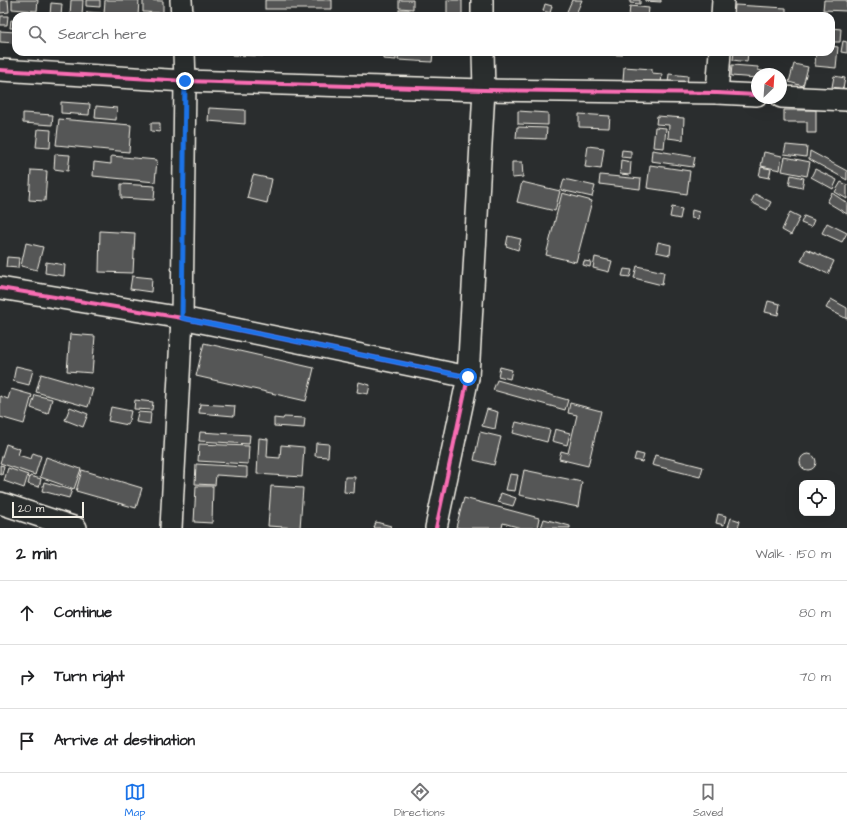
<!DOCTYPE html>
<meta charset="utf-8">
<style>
body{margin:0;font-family:"Architects Daughter",sans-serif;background:#f2f2f2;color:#202124}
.controls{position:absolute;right:12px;bottom:12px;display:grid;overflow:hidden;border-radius:8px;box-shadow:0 4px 16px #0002}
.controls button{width:36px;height:36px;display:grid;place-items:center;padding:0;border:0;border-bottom:1px solid #e0e0e0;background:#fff;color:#202124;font:20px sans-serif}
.compass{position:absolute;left:751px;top:68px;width:36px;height:36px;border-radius:50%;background:#fff;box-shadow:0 4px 16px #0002;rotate:25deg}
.scale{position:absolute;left:12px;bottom:10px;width:72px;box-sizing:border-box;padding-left:4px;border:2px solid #f4f1e8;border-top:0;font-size:11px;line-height:14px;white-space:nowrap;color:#f4f1e8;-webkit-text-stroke:3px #2a2d2e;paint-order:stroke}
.stop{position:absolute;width:12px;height:12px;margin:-9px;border:3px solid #1a73e8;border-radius:50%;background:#fff}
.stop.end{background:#1a73e8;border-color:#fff;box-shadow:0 1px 4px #0008}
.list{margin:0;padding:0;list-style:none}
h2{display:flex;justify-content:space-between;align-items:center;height:52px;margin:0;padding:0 16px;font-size:17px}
h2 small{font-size:13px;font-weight:400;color:#757577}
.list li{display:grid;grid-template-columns:26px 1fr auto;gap:12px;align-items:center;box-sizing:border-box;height:64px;padding:0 16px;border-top:1px solid #e0e0e0}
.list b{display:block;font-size:15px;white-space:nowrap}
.list em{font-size:13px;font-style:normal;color:#757577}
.icon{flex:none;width:22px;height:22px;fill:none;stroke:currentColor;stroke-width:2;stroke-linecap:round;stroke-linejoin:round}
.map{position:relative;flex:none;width:847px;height:528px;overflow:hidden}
.search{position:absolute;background:#fff;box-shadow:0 4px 16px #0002;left:12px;right:12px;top:12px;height:44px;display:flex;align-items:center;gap:10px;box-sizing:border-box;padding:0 14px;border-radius:12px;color:#757577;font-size:15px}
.sheet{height:244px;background:#fff}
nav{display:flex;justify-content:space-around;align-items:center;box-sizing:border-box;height:56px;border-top:1px solid #e0e0e0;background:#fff;font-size:11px;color:#757577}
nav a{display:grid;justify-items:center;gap:2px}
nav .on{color:#1a73e8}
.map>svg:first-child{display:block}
.building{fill:#555756;stroke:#f4f1e8}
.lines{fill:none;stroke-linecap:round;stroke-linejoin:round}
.street-casing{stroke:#f4f1e8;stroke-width:24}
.street{stroke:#2a2d2e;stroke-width:21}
.cycleway-casing{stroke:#2a2d2e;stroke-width:6}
.cycleway{stroke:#f96db3;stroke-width:4}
.route{stroke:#1a73e8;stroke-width:5}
</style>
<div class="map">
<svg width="847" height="528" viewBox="0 0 847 528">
<rect width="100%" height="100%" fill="#2a2d2e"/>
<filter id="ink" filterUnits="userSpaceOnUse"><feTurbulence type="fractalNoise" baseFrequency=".025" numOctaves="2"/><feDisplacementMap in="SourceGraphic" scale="8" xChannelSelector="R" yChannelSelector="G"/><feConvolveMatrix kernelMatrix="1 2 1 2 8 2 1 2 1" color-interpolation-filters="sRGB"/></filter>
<g filter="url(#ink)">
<g class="building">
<polygon points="0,0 8,0 9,12 0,13"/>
<polygon points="12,0 38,0 37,11 12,9"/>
<polygon points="71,0 83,0 82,16 70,16"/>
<polygon points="86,0 100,0 100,7 86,6"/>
<polygon points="105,0 139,0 138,16 104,14"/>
<polygon points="143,0 163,1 163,13 143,12"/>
<rect x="265" y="0" width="67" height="9"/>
<polygon points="399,0 413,0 413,9 399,8"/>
<rect x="447" y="0" width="15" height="16"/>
<polygon points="572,0 582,0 575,16 565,16"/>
<polygon points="630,0 640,0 640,4 630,3"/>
<polygon points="645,0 661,0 661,2 645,1"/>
<polygon points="824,0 847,0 847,11 823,10"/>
<polygon points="51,3 62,4 61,16 50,15"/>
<polygon points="545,4 552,6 550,13 543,11"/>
<polygon points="735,5 786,8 786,16 734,16"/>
<polygon points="630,6 649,8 648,16 629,16"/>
<rect x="399" y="10" width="10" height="6"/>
<polygon points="87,12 101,13 101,16 86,16"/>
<polygon points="1,16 8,16 7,25 0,25"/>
<polygon points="11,20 16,21 16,28 10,28"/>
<polygon points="831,28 841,29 840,42 831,42"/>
<polygon points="0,31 16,32 16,43 0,42"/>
<polygon points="843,41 847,42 847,53 841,52"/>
<polygon points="831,46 838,47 836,68 815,66 816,52 831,52"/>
<rect x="205" y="52" width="15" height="2"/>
<polygon points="232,52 264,52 264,56 232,55"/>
<polygon points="383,52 396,52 396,60 383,59"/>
<polygon points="399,52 433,52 432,62 398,60"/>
<polygon points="593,52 622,52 622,55 593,54"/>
<polygon points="734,52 748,52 747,62 733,60"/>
<polygon points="794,64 808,67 803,86 789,82"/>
<polygon points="732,65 758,67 758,70 763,71 763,74 757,74 757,78 731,76"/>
<polygon points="624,67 652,69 652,73 662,74 661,84 623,81"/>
<polygon points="669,74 688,76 687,85 668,83"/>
<polygon points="834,76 845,78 843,89 832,87"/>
<polygon points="61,102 90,104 89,115 61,113"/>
<polygon points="96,106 117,108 116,120 95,118"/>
<polygon points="209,108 245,110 245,124 208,121"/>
<polygon points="784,110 816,110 816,133 807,133 807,122 784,122"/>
<polygon points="518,111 548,113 548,125 518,124"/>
<polygon points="23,113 53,115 52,125 23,123"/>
<polygon points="579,114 610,116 609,128 579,127"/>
<polygon points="657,116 684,118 683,140 668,138 669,125 656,124"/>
<polygon points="59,119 131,125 129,152 56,145"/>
<polygon points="151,123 160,123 160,132 151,131"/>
<polygon points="517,127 547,128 546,139 516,138"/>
<polygon points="655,127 666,128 664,148 653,147"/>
<polygon points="38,129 51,130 50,148 36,147"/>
<polygon points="786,145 807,147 806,157 784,154"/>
<polygon points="588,146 604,148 601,169 585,167"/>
<polygon points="622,150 631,151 631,158 621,157"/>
<polygon points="652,150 695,157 693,167 651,161"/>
<polygon points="810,151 847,171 847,180 809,159"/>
<polygon points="764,152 782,156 780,170 761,166"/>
<polygon points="55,154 70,155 68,171 54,169"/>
<polygon points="111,156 157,160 155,182 93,176 94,162 111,164"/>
<polygon points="785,157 810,162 807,176 782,171"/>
<polygon points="621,160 631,162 630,175 620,174"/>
<polygon points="512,162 522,162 523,177 512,178"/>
<polygon points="650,165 690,171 687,194 647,188"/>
<polygon points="761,167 771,169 769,178 759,176"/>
<polygon points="815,169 837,180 833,189 811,177"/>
<polygon points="31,170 47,171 45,201 29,200"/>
<polygon points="253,175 272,179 267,203 247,198"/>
<polygon points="600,175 641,179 640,189 599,184"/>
<polygon points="791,175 804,178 802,188 789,185"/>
<polygon points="564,179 595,186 592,197 561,190"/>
<polygon points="522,182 560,191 555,211 517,202"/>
<polygon points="841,182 847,185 847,199 835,192"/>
<polygon points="121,184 155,186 154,200 121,198"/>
<polygon points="562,193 592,201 576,262 546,255"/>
<polygon points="832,193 847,203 847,214 827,202"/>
<polygon points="755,194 771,202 767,210 751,202"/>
<polygon points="672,207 682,209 680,219 670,217"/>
<polygon points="692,210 699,212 698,219 691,218"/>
<polygon points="790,212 800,217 791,235 782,230"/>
<polygon points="804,216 814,220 811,227 801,223"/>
<polygon points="827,223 847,233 842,242 822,233"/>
<polygon points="100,231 135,233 133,273 99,272"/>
<polygon points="508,236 521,239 518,250 506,246"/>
<polygon points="658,242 671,245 670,255 656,252"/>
<polygon points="26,243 43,247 37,270 21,266"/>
<polygon points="806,249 834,261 828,274 801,261"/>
<polygon points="7,257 19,258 18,268 6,267"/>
<polygon points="595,257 612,261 609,272 593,268"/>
<polygon points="584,261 591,262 590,267 583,265"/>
<polygon points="46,262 65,265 64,276 45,273"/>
<polygon points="637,266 664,272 662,285 634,278"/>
<polygon points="624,269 632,270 630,277 622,276"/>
<polygon points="132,276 152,278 151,292 130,289"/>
<polygon points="831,299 847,308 847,319 826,308"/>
<polygon points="768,301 780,304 778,315 765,312"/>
<polygon points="70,334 95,336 92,373 67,371"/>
<polygon points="204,343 314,368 306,401 196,376"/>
<polygon points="16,366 33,370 29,385 13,381"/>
<polygon points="500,367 512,370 510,379 498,376"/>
<polygon points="41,374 93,389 88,407 36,392"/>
<polygon points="497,380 568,400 565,410 493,390"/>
<polygon points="359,382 370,385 368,394 357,392"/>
<polygon points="11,389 32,395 24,424 0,417 0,396 8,399"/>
<polygon points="35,395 52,399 48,414 31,408"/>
<polygon points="135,400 153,402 152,410 134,409"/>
<polygon points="570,403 601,411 588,466 559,459 561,451 568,453 577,415 568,413"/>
<polygon points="200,404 235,406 234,416 199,413"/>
<polygon points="70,407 88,414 83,427 65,420"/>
<polygon points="111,407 131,411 128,425 108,421"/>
<polygon points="487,409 498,412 495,429 482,426"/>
<polygon points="138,412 151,413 150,424 136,422"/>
<polygon points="284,417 305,418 304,428 274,426 274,418 283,419"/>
<polygon points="516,422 550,430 547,442 513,433"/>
<polygon points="555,429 570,433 567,445 552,441"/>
<polygon points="200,432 250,435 249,444 199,441"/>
<polygon points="480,432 501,437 494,465 474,460"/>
<polygon points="259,438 268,439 267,457 280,458 281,445 304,447 302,477 257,474"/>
<polygon points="316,443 329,444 328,457 315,456"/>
<polygon points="6,444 20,449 18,455 31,459 33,453 41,456 35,475 0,463"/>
<polygon points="199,444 249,446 248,464 198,461"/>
<polygon points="636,453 644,455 642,462 634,460"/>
<circle cx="808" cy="462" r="8"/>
<polygon points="655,455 703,467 700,477 652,465"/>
<polygon points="46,457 81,469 74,489 40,477"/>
<polygon points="196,464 247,467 247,477 216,475 215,485 195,484"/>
<polygon points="0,465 4,466 2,475 0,474"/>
<polygon points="8,468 28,475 24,488 4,481"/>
<polygon points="82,470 142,488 136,508 76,491"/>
<polygon points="524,470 582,482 578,507 519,495"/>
<polygon points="510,474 518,475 515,491 506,490"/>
<polygon points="30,476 41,479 39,487 28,484"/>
<polygon points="345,477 355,477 354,493 344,492"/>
<polygon points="44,482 72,490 69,498 42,491"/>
<polygon points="196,486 213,486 212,523 194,522"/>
<polygon points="271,486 303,488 300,528 268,526"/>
<polygon points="501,493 516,498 513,506 498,502"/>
<polygon points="464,498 539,518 537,528 521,528 503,523 502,528 460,528 456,527"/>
<polygon points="718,514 726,516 724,525 716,523"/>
<polygon points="731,518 740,521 738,528 728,527"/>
<polygon points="544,519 570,526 570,528 541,528"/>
<polygon points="376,522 391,526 390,528 374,528"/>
</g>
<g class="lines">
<g class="street-casing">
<g id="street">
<polyline points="181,0 182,16"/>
<polyline points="482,0 482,16"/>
<polyline points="722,16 723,0"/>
<polyline points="0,70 185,81 484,90 717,93 757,95"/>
<polyline points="717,93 720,52"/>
<polyline points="781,97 847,100"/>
<polyline points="0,288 182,318 468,377 436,528"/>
<polyline points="468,377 484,90 483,52"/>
<polyline points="0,503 76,528"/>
<polyline points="171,528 182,318 185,81 184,52"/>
</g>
</g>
<use href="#street" class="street"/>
<g class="cycleway-casing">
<g id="cycleway">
<polyline points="0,70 185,81 484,90 717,93 757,95"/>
<polyline points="0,288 182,318 468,377 436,528"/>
</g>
</g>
<use href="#cycleway" class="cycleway"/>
</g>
</g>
<g class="lines" filter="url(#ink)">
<polyline class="route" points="185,81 182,318 468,377"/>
</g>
</svg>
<div class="controls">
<button><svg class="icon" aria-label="locate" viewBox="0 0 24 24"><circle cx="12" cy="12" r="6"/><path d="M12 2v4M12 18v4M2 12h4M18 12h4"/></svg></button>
</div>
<svg class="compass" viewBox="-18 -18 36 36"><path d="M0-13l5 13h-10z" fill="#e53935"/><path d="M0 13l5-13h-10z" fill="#757577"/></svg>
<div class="scale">20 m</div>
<div class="stop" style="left:468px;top:377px"></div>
<div class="stop end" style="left:185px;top:81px"></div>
<div class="search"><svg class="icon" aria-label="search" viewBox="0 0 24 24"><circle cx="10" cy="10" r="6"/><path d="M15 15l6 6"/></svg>Search here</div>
</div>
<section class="sheet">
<h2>2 min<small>Walk · 150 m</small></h2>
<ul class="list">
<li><svg class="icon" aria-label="ahead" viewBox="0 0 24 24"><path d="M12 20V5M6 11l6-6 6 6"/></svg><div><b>Continue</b></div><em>80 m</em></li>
<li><svg class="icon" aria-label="right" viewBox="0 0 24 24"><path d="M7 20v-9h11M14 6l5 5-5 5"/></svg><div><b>Turn right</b></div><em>70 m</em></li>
<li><svg class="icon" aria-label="arrive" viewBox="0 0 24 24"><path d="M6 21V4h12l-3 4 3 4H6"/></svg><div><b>Arrive at destination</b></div></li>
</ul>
</section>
<nav>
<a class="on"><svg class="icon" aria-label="map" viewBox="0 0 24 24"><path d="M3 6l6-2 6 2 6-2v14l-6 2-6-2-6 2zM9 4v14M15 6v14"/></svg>Map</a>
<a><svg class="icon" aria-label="directions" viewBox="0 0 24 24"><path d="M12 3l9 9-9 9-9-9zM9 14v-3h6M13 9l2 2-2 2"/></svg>Directions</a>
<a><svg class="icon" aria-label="saved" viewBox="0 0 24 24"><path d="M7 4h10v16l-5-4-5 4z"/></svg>Saved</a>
</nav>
